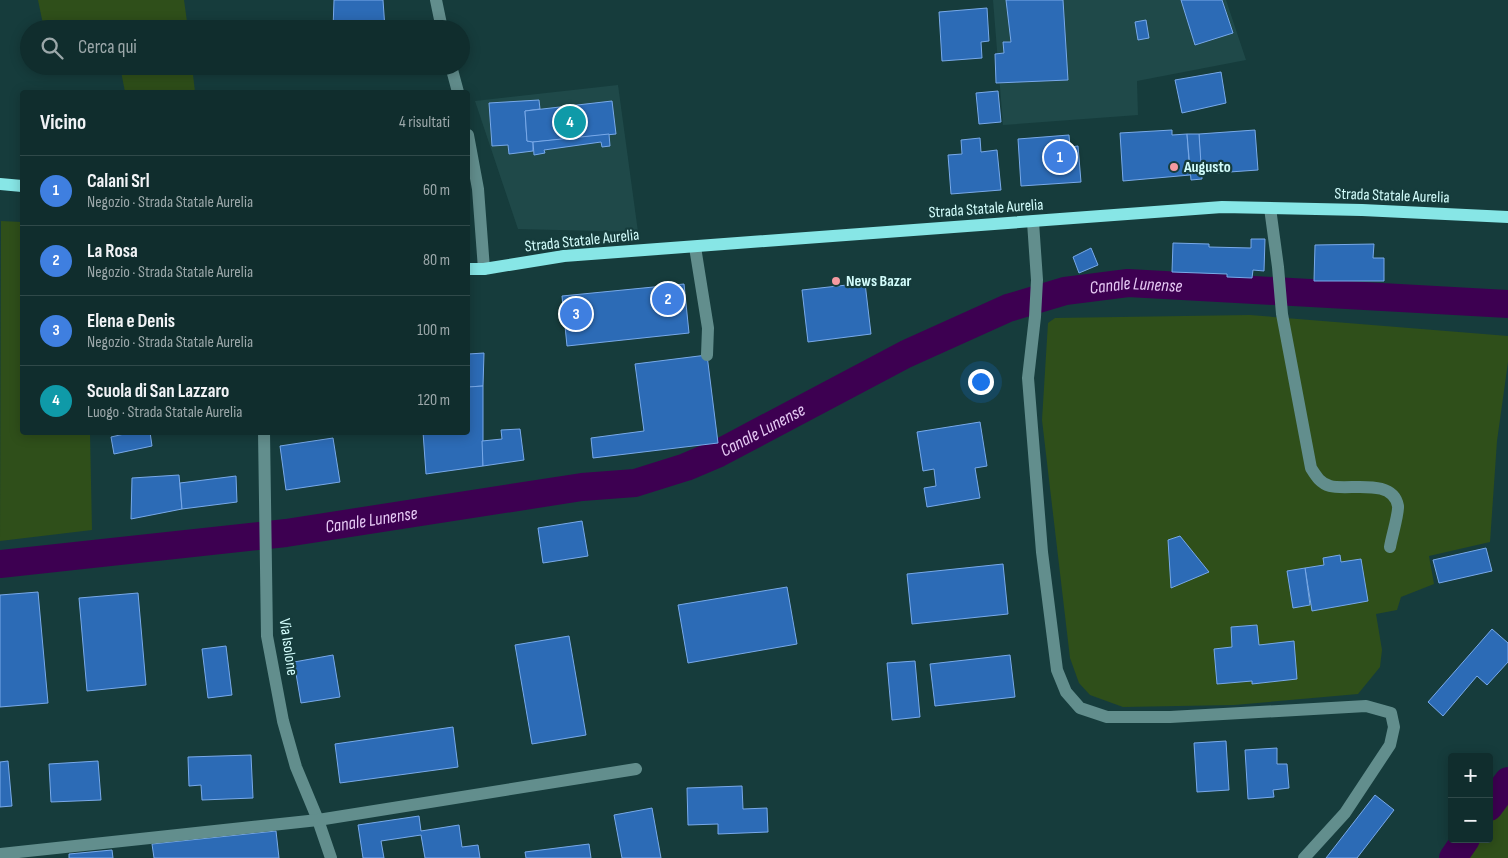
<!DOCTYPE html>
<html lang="it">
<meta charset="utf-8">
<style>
body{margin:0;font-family:"Sofia Sans Condensed",sans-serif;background:#193535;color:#f1f3f6}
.controls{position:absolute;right:15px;bottom:15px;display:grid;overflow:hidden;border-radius:5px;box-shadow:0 2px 12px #0003}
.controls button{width:45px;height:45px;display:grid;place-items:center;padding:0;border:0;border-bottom:1px solid #304949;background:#102d2d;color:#f1f3f6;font:25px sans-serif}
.you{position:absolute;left:980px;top:381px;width:18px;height:18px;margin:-12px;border:4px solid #fff;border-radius:50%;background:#1a73e8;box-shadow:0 0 0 8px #1a73e833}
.badge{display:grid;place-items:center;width:32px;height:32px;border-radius:50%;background:#f49aa1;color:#fff;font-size:16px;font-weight:700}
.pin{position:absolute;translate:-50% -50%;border:2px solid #fff;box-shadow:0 1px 5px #0006}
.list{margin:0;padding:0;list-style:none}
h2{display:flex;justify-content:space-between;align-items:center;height:65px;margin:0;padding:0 20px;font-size:21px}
h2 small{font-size:16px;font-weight:400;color:#9ca8aa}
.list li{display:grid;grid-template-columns:32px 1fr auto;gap:15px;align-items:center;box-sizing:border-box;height:70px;padding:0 20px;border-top:1px solid #304949}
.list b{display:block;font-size:19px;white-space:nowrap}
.list p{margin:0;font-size:16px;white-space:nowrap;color:#9ca8aa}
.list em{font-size:16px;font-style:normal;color:#9ca8aa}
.icon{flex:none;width:28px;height:28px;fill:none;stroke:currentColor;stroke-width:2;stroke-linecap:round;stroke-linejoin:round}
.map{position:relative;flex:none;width:1508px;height:858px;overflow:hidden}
.search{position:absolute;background:#102d2d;box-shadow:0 2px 12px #0003;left:20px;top:20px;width:450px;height:55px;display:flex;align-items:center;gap:12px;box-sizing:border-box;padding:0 18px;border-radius:28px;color:#9ca8aa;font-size:19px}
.panel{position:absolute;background:#102d2d;box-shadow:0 2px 12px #0003;left:20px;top:90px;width:450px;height:345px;border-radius:5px}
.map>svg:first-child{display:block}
.built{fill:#1f4949}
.green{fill:#2f4f1a}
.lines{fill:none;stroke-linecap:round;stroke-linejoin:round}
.canal{stroke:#3d0051;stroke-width:28}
.building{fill:#2c6bb6;stroke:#78a9e9}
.minor{stroke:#628e8d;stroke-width:12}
.major{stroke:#87e6e6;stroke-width:12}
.poi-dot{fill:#f49aa1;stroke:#163c3c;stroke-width:2}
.labels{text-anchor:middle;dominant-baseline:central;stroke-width:4.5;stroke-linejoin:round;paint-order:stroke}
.poi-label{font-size:16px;font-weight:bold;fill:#d3fdfc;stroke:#163c3c;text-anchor:start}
.street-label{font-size:16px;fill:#d3fdfc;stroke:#163c3c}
.water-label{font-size:18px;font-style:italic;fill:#e6c9f4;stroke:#163c3c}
</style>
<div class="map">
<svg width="1508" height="858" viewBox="0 0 1508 858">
<rect width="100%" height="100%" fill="#163c3c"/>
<g class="built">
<polygon points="993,0 1226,0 1246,60 1137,81 1138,115 1003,125"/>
<polygon points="618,85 638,232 518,229 475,101"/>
</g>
<g class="green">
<polygon points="38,0 184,0 188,29 113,29 112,23 82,29 44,29"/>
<polygon points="120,66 192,66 195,92 125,92"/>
<polygon points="1,221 22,222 22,432 90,433 92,530 0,541"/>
<polygon points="1250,315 1508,336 1508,362 1497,441 1490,542 1429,556 1434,584 1401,597 1397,610 1376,614 1382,650 1380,667 1358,694 1234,705 1123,707 1090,695 1079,683 1070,658 1042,420 1048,323 1055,318"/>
<polygon points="1508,799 1508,858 1466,858 1479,839 1489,839 1489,825"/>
</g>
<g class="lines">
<g class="canal">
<path id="s1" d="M0,564L286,533L582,487L635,483L686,467L719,453L906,354L1008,308L1065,291L1128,283L1508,304"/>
<polyline points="1489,807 1508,781"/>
<polyline points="1453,858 1466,839"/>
</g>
</g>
<g class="building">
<polygon points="334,0 383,0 385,29 333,29"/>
<polygon points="1006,0 1063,0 1068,80 996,83 995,54 1004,53 1003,42 1011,42"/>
<polygon points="1181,0 1222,0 1233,33 1195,45"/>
<polygon points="987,8 989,41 981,42 982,58 942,61 939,12"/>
<polygon points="1146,20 1149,38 1138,40 1135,22"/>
<polygon points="1221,72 1226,103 1182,113 1175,80"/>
<polygon points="998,91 1001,122 979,124 976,93"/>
<polygon points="539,100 540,109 525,111 527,141 533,142 533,151 509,154 508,145 492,146 489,103"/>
<polygon points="612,101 616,134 533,142 527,141 525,111"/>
<polygon points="1172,130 1172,135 1187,134 1190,175 1123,181 1120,133"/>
<polygon points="1255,130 1258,170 1201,174 1199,134"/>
<polygon points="609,134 610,146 602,147 601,142 544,150 545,153 534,155 533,142"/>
<polygon points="1187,134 1199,134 1202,179 1191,180"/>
<polygon points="1069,135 1070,147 1078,146 1081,182 1021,186 1018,139"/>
<polygon points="980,138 981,152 997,150 1001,190 951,194 948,155 962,154 961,140"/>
<polygon points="1251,239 1265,239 1264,271 1253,270 1252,278 1227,277 1227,274 1172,272 1173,243 1209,244 1209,247 1251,248"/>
<polygon points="1374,244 1373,258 1384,258 1384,281 1314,281 1315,245"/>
<polygon points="1091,248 1098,265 1079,273 1073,257"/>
<polygon points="865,283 871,334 808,342 802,290"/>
<polygon points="684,284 689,333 567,346 562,296"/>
<polygon points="484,353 483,386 468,387 468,354"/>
<polygon points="707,355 718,443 593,458 591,438 644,431 635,364"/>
<polygon points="483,386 483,466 426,474 423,432 468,432 468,387"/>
<polygon points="980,422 987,466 975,468 980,498 927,507 924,488 936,486 934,469 923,471 917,432"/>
<polygon points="520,429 524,460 483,466 482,441 502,439 501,430"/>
<polygon points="133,432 150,432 152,446 114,454 111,437"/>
<polygon points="333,438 340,482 286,490 280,446"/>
<polygon points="179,475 182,509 131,519 132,478"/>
<polygon points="236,476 237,502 182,509 180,483"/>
<polygon points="582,521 588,556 543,563 538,528"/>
<polygon points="1180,536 1209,572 1171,588 1168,540"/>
<polygon points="1486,548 1492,571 1439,583 1433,560"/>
<polygon points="1340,555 1341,562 1361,559 1368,601 1312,611 1305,568 1324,565 1323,558"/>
<polygon points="1003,564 1008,614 912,624 907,574"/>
<polygon points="1305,568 1310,605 1293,608 1287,571"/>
<polygon points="787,587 797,644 688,663 678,605"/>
<polygon points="38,592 48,703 0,707 0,595"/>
<polygon points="138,593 146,685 87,691 79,598"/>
<polygon points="1257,625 1259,645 1294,641 1297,679 1252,684 1252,681 1217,684 1214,649 1232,647 1231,627"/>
<polygon points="1492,629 1508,643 1508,662 1487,685 1477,676 1443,716 1428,702"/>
<polygon points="569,636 586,735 532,744 515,645"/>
<polygon points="226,646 232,695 208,698 202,649"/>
<polygon points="333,655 340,697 301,703 294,662"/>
<polygon points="1010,655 1015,697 935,706 930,664"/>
<polygon points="915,661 920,717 892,720 887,663"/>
<polygon points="453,727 458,767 340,783 335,744"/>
<polygon points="1226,741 1229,790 1197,792 1194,743"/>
<polygon points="1277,748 1277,764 1287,764 1289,788 1273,790 1274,797 1248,799 1245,750"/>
<polygon points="251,755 253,798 202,800 201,785 189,786 188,757"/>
<polygon points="8,761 12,806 0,807 0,762"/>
<polygon points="98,761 101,800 51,802 49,764"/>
<polygon points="742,786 743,809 767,808 768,832 718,834 718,824 688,825 687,788"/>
<polygon points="1375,795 1394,810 1357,858 1326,858"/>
<polygon points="652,808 661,858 622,858 614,815"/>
<polygon points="419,816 421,831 459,825 462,847 478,845 480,858 425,858 421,835 381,841 384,858 363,858 358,825"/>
<polygon points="276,831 279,858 154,858 152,844"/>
<polygon points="589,844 591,858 526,858 525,852"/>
<polygon points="112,850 113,858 69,858 69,854"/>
</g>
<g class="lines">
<g class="minor">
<polyline points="436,0 442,29"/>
<polyline points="451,66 458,92"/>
<polyline points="468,135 478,189 484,269"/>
<path d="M1270,208L1278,267L1282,314L1311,468C1316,476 1320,483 1330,486C1348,491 1393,477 1398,506C1399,513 1391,539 1390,547"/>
<polyline points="1033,222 1037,280 1035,317 1028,378 1042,552 1057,670 1066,692 1080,708 1107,717 1170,717 1366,706 1391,713 1394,727 1390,745 1345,813 1304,858"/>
<polyline points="695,247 708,328 707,355"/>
<polyline points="264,432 267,636 283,721 296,767 318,820 331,858"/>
<polyline points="0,854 318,820 636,769"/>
</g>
<g class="major">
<polyline points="0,184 22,186"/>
<polyline points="468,269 484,269 564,256 1222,207 1362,210 1508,217"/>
</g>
</g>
<g class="poi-dot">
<circle cx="1174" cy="167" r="5"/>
<circle cx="836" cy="281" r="5"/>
</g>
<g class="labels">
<g class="poi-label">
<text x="1184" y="167">Augusto</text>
<text x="846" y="281">News Bazar</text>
</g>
<g class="street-label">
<text transform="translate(1392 196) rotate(2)">Strada Statale Aurelia</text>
<text transform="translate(986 209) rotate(-4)">Strada Statale Aurelia</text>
<text transform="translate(582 241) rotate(-6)">Strada Statale Aurelia</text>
<text transform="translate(288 647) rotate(82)">Via Isolone</text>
</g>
<g class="water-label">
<text stroke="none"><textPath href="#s1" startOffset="1184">Canale Lunense</textPath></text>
<text stroke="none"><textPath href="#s1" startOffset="779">Canale Lunense</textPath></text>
<text stroke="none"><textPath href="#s1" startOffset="374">Canale Lunense</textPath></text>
</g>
</g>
</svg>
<div class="controls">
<button>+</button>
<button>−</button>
</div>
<div class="you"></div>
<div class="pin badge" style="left:1060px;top:157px;background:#3f7fe0">1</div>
<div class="pin badge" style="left:668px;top:299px;background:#3f7fe0">2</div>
<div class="pin badge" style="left:576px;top:314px;background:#3f7fe0">3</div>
<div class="pin badge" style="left:570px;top:122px;background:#0f9aa8">4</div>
<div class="search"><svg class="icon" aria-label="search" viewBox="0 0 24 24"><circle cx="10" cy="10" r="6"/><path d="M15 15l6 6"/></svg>Cerca qui</div>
<section class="panel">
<h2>Vicino<small>4 risultati</small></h2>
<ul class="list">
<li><span class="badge" style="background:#3f7fe0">1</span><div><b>Calani Srl</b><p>Negozio · Strada Statale Aurelia</p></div><em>60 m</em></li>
<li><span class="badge" style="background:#3f7fe0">2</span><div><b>La Rosa</b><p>Negozio · Strada Statale Aurelia</p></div><em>80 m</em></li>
<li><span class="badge" style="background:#3f7fe0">3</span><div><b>Elena e Denis</b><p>Negozio · Strada Statale Aurelia</p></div><em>100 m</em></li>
<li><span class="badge" style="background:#0f9aa8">4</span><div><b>Scuola di San Lazzaro</b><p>Luogo · Strada Statale Aurelia</p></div><em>120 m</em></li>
</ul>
</section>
</div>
